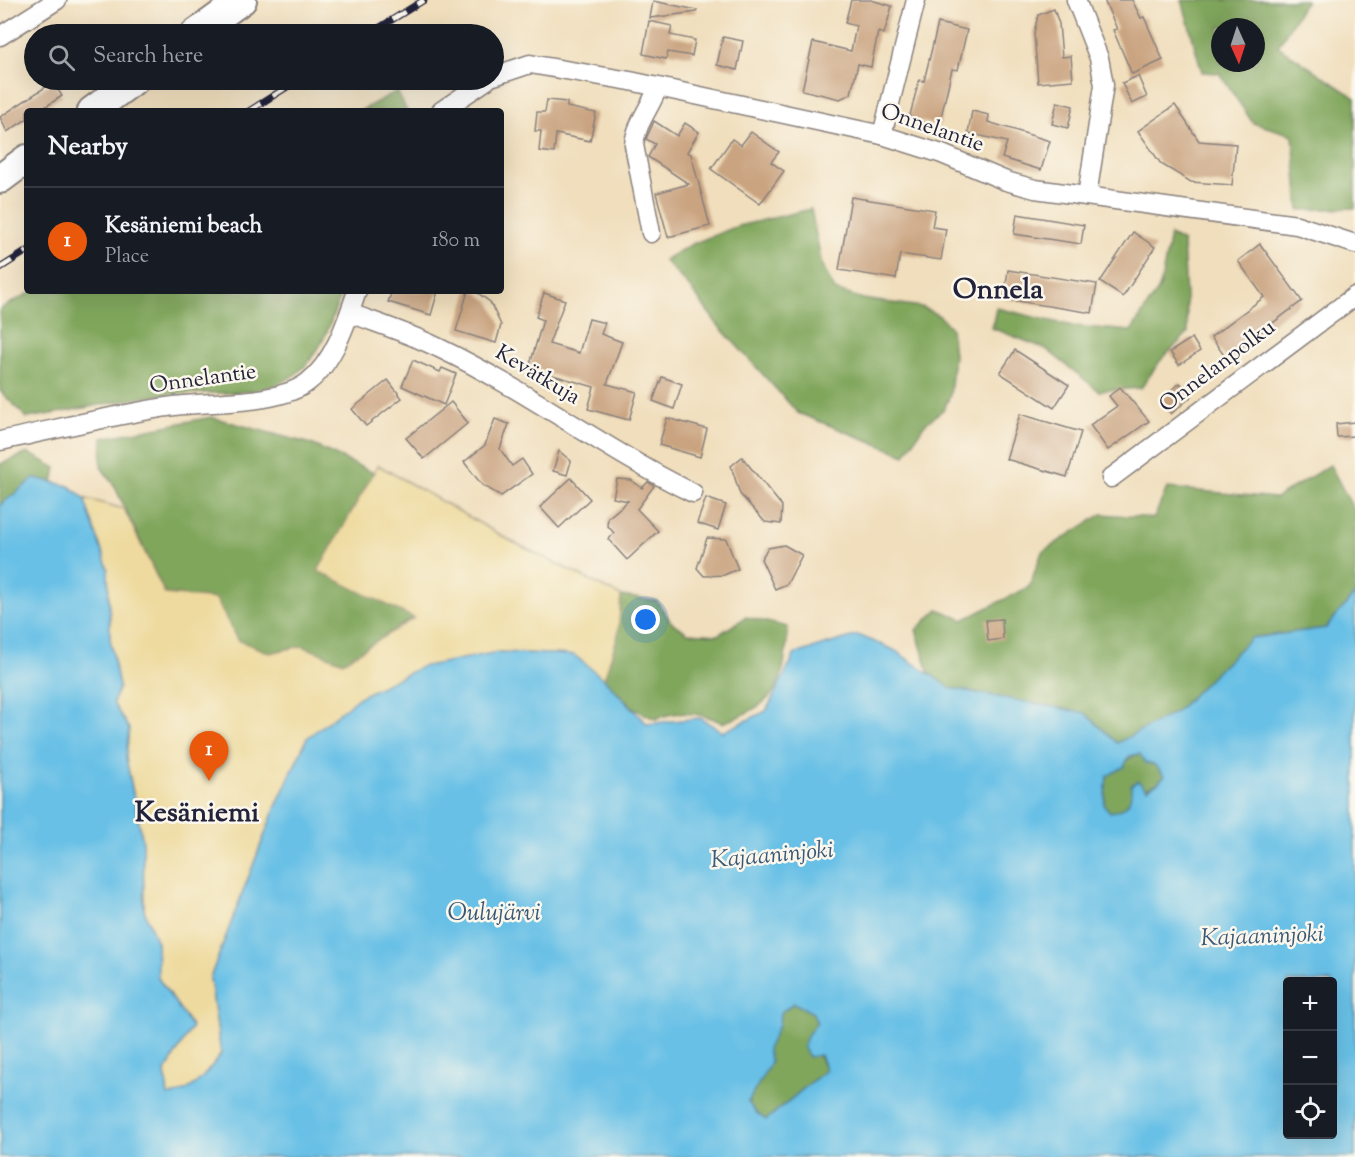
<!DOCTYPE html>
<meta charset="utf-8">
<style>
body{margin:0;font-family:"Sorts Mill Goudy",serif;background:#20242c;color:#f1f3f6}
.controls{position:absolute;right:18px;bottom:18px;display:grid;overflow:hidden;border-radius:6px;box-shadow:0 6px 24px #0002}
.controls button{width:54px;height:54px;display:grid;place-items:center;padding:0;border:0;border-bottom:2px solid #363941;background:#171b24;color:#f1f3f6;font:30px sans-serif}
.compass{position:absolute;left:1211px;top:18px;width:54px;height:54px;border-radius:50%;background:#171b24;box-shadow:0 6px 24px #0002;rotate:177deg}
.you{position:absolute;left:646px;top:620px;width:21px;height:21px;margin:-15px;border:4px solid #fff;border-radius:50%;background:#1a73e8;box-shadow:0 0 0 9px #1a73e833}
.badge{display:grid;place-items:center;width:39px;height:39px;border-radius:50%;background:#ea580c;color:#fff;font-size:20px;font-weight:700}
.pin{position:absolute;translate:-50% -50px;filter:drop-shadow(0 2px 3px #0008)}
.pin::after{content:'';position:absolute;top:32px;width:21px;height:18px;background:inherit;clip-path:polygon(0 0,100% 0,50% 100%)}
.list{margin:0;padding:0;list-style:none}
h2{display:flex;justify-content:space-between;align-items:center;height:78px;margin:0;padding:0 24px;font-size:26px}
h2 small{font-size:20px;font-weight:400;color:#9ea1a6}
.list li{display:grid;grid-template-columns:39px 1fr auto;gap:18px;align-items:center;box-sizing:border-box;height:108px;padding:0 24px;border-top:2px solid #363941}
.list b{display:block;font-size:22px;white-space:nowrap}
.list p{margin:0;font-size:20px;white-space:nowrap;color:#9ea1a6}
.list em{font-size:20px;font-style:normal;color:#9ea1a6}
.icon{flex:none;width:33px;height:33px;fill:none;stroke:currentColor;stroke-width:2;stroke-linecap:round;stroke-linejoin:round}
.map{position:relative;flex:none;width:1355px;height:1157px;overflow:hidden}
.search{position:absolute;background:#171b24;box-shadow:0 6px 24px #0002;left:24px;top:24px;width:480px;height:66px;display:flex;align-items:center;gap:15px;box-sizing:border-box;padding:0 21px;border-radius:33px;color:#9ea1a6;font-size:22px}
.panel{position:absolute;background:#171b24;box-shadow:0 6px 24px #0002;left:24px;top:108px;width:480px;height:186px;border-radius:6px}
.map>svg:first-child{display:block}
.forest{fill:#80a65c;stroke:#51644c;stroke-width:1.5;fill-rule:evenodd}
.sand{fill:#eeda9e;stroke:#887e6c;stroke-width:1.5}
.water{fill:#68c0e6;stroke:#457190;stroke-width:1.5;fill-rule:evenodd}
.building{fill:#caa481}
.lines{fill:none;stroke-linecap:round;stroke-linejoin:round}
.minor-casing{stroke:#89807c;stroke-width:21}
.trunk-casing{stroke:#89807c;stroke-width:32}
.minor{stroke:#fff;stroke-width:18}
.trunk{stroke:#fff;stroke-width:28}
.rail-casing{stroke:#22223b;stroke-width:7}
.rail{stroke:#fbf7ec;stroke-width:4.5;stroke-dasharray:14;stroke-linecap:butt}
.labels{text-anchor:middle;dominant-baseline:central;stroke-width:5;stroke-linejoin:round;paint-order:stroke}
.street-label{font-size:22px;fill:#22223b;stroke:#fbf7ec}
.water-label{font-size:24px;font-style:italic;fill:#3a5977;stroke:#fbf7ec}
.district-label{font-size:28px;font-weight:bold;fill:#22223b;stroke:#fbf7ec}
</style>
<div class="map">
<svg width="1355" height="1157" viewBox="0 0 1355 1157">
<rect width="100%" height="100%" fill="#fbf7ec"/>
<filter id="ink" filterUnits="userSpaceOnUse"><feTurbulence type="fractalNoise" baseFrequency=".0167" numOctaves="2"/><feDisplacementMap in="SourceGraphic" scale="12" xChannelSelector="R" yChannelSelector="G"/><feConvolveMatrix kernelMatrix="1 2 1 2 8 2 1 2 1" color-interpolation-filters="sRGB"/></filter>
<filter id="wash" filterUnits="userSpaceOnUse"><feTurbulence type="fractalNoise" baseFrequency=".008" numOctaves="4" result="noise"/><feDisplacementMap in="SourceGraphic" scale="24" xChannelSelector="R" yChannelSelector="G"/><feGaussianBlur stdDeviation="1.35" result="paint"/><feColorMatrix in="noise" values="0 0 0 0 0 0 0 0 0 0 0 0 0 0 0 0 0 1.4 0 .05"/><feComposite in="paint" operator="in"/></filter>
<g filter="url(#wash)">
<rect width="100%" height="100%" fill="#f0debc"/>
<g class="forest">
<path d="M1182,0H1306L1278,46L1355,98V208L1299,210L1293,135L1253,123L1219,73L1202,72ZM1220,27H1256V63H1220Z"/>
<polygon points="397,91 407,111 360,111"/>
<polygon points="811,209 822,265 835,290 863,299 922,307 940,316 951,328 954,355 950,396 944,409 924,425 905,455 798,413 717,324 691,289 664,260 692,244 738,226"/>
<polygon points="1170,235 1183,242 1188,333 1160,361 1141,388 1099,391 1046,349 992,328 996,308 1073,326 1131,331 1160,287"/>
<path d="M33,291H342C331,321 323,353 296,374C261,400 212,391 172,394C124,398 75,411 27,418L0,391V309Z"/>
<polygon points="211,417 311,444 374,473 319,571 415,617 343,662 302,646 270,653 237,640 216,599 165,594 114,485 101,467 102,438"/>
<polygon points="28,453 56,468 53,482 35,478 0,505 0,464"/>
<polygon points="1330,465 1355,512 1355,594 1326,628 1251,638 1176,712 1117,744 1084,713 950,688 929,673 916,630 938,609 963,620 1029,587 1042,552 1102,514 1154,518 1167,488 1276,498"/>
<path d="M621,596L657,601L671,622L688,633L718,635L746,617L788,627C784,686 779,703 722,723C702,712 677,710 655,719L634,709L604,679L618,635Z"/>
<path d="M1140,754L1155,765L1164,775L1158,783L1132,793C1129,807 1123,810 1110,812L1104,805L1107,775C1121,771 1124,757 1140,754Z"/>
<path d="M794,1003L813,1012L817,1023L808,1034L826,1070L766,1120L755,1112L748,1102C760,1082 762,1060 770,1039C774,1029 779,1024 780,1013Z"/>
</g>
<path class="sand" d="M378,465L511,541L621,596L618,635L604,679L573,655L498,652L307,738L273,813L210,978L221,1054C206,1075 193,1093 168,1097L165,1072L192,1026L158,978L157,943L144,910L143,843L126,758L129,729L113,703L119,687L110,639V614L84,498L124,509L165,594L216,599L237,640L270,653L302,646L343,662L414,618L318,571Z"/>
<path class="water" d="M35,478L69,486L84,498L108,569L110,639L119,687L113,703L129,729L126,758L143,843L144,910L157,943L158,978L192,1027L165,1072L168,1096C193,1093 206,1074 221,1054L210,978L273,813L307,738L361,696L421,667L498,652L574,655L604,679L647,724L700,718L723,732L766,711L795,654L858,635L894,650L950,688L1085,713L1117,743L1176,712L1251,638L1326,628L1355,594V1157H0V505ZM1140,754L1145,763L1155,765L1164,776L1158,783L1147,789L1138,781L1131,785C1132,802 1127,810 1110,812L1104,805L1107,776L1124,767L1129,756ZM1288,982H1332V1134H1288ZM794,1003L813,1013L817,1023L808,1034L803,1047L809,1057L820,1055L826,1070L766,1120L755,1112L748,1102L771,1062L767,1049L779,1025L780,1013Z"/>
<g id="blocks">
<g class="building">
<polygon points="851,0 871,0 892,6 884,34 878,32 871,67 858,64 851,94 840,99 802,90 813,42 851,51 856,26 845,23"/>
<polygon points="1104,0 1132,0 1141,18 1144,17 1163,60 1132,74 1113,30 1117,29"/>
<polygon points="653,1 697,10 696,12 650,18"/>
<polygon points="1054,9 1059,24 1062,57 1071,56 1073,80 1038,83 1034,33 1038,15"/>
<polygon points="649,21 672,26 670,35 695,40 692,56 668,52 666,59 643,54"/>
<polygon points="938,23 967,30 958,70 952,69 939,126 909,119 919,80 924,81"/>
<polygon points="723,37 743,41 737,70 717,65"/>
<polygon points="1138,76 1147,97 1132,104 1122,83"/>
<polygon points="53,82 62,96 39,111 27,111 27,119 7,132 0,117"/>
<polygon points="547,100 567,102 567,107 596,113 590,141 556,134 554,153 539,151 541,131 535,131 537,112 545,112"/>
<polygon points="1057,102 1073,106 1068,128 1052,124"/>
<polygon points="1175,105 1199,141 1236,144 1232,185 1191,182 1161,164 1138,131"/>
<polygon points="972,111 989,115 988,122 1050,141 1041,170 1002,158 1007,142 968,133"/>
<polygon points="654,121 677,136 685,123 699,132 687,152 691,154 710,226 668,237 656,193 689,184 648,157 655,144 646,139"/>
<polygon points="751,132 779,152 771,162 784,171 760,204 711,169 732,139 741,145"/>
<polygon points="851,197 935,210 932,227 946,229 941,260 900,254 896,279 839,270"/>
<polygon points="1017,214 1084,225 1081,244 1014,234"/>
<polygon points="1133,232 1155,247 1123,297 1100,282"/>
<polygon points="1260,244 1302,301 1226,358 1211,337 1264,297 1238,261"/>
<polygon points="1008,270 1097,284 1092,313 1004,299"/>
<polygon points="392,291 438,291 431,315 388,302"/>
<polygon points="468,291 475,291 490,302 501,325 496,343 456,331"/>
<polygon points="544,293 565,300 549,344 579,353 589,319 605,323 601,334 622,342 607,384 637,392 629,420 588,409 594,387 529,368 543,320 536,317"/>
<polygon points="1192,338 1200,351 1179,365 1170,352"/>
<polygon points="1015,350 1069,385 1054,408 1000,373"/>
<polygon points="413,360 440,372 442,368 456,374 444,405 402,386"/>
<polygon points="662,377 682,384 674,409 653,401"/>
<polygon points="388,380 402,398 366,426 352,409"/>
<polygon points="1180,383 1192,396 1171,414 1160,400"/>
<polygon points="1120,387 1149,421 1108,450 1090,425 1117,406 1109,396"/>
<polygon points="451,402 468,423 424,459 406,438"/>
<polygon points="1020,414 1081,432 1067,477 1006,459"/>
<polygon points="667,418 707,429 700,457 659,445"/>
<polygon points="495,419 509,424 500,449 512,466 522,459 532,474 501,496 482,485 464,462 485,445"/>
<polygon points="1355,422 1355,436 1337,437 1336,424"/>
<polygon points="559,451 571,461 567,475 553,471"/>
<polygon points="742,457 782,506 781,524 765,522 740,494 731,466"/>
<polygon points="571,478 590,499 559,528 540,507"/>
<polygon points="617,479 631,480 642,488 648,482 654,486 637,509 658,531 627,560 608,539 614,533 607,525 608,518 628,501 613,498"/>
<polygon points="706,498 726,505 718,530 697,523"/>
<polygon points="707,538 726,539 738,569 724,575 704,576 697,568"/>
<polygon points="784,545 802,555 787,584 775,589 761,559 768,548"/>
<polygon points="1002,619 1003,639 988,641 986,620"/>
</g>
</g>
</g>
<g filter="url(#ink)">
<use href="#blocks" fill-opacity="0" stroke="#89807c" stroke-width="1.5"/>
<g class="lines">
<g class="minor-casing">
<g id="minor">
<polyline points="1076,0 1099,58 1104,85 1087,196"/>
<polyline points="0,36 57,0"/>
<polyline points="494,76 530,64 630,81 882,135 942,154 1006,181 1035,189 1297,225 1355,244"/>
<polyline points="441,111 487,80"/>
<polyline points="882,135 916,0"/>
<path d="M651,233L634,145C636,123 651,107 658,87"/>
<path d="M350,313C379,324 411,334 439,348C527,390 605,450 693,493"/>
<path d="M0,441C58,429 116,414 174,406C210,401 279,405 308,382C334,362 347,321 357,291"/>
<polyline points="1111,478 1355,296"/>
</g>
</g>
<g class="trunk-casing">
<g id="trunk">
<polyline points="195,34 242,0"/>
<polyline points="92,111 134,80"/>
<polyline points="0,179 27,159"/>
</g>
</g>
<use href="#minor" class="minor"/>
<use href="#trunk" class="trunk"/>
<g class="rail-casing">
<g id="rail">
<polyline points="369,34 424,0"/>
<polyline points="249,111 298,80"/>
<polyline points="0,268 27,251"/>
</g>
</g>
<use href="#rail" class="rail"/>
</g>
</g>
<g class="labels">
<g class="street-label">
<text transform="translate(932 129) rotate(19)">Onnelantie</text>
<text transform="translate(1218 367) rotate(-37)">Onnelanpolku</text>
<text transform="translate(537 376) rotate(31)">Kevätkuja</text>
<text transform="translate(203 380) rotate(-8)">Onnelantie</text>
</g>
<g class="water-label">
<text transform="translate(772 856) rotate(-5)">Kajaaninjoki</text>
<text x="494" y="914">Oulujärvi</text>
<text transform="translate(1262 937) rotate(-2)">Kajaaninjoki</text>
</g>
<g class="district-label">
<text x="998" y="291">Onnela</text>
<text x="197" y="814">Kesäniemi</text>
</g>
</g>
</svg>
<div class="controls">
<button>+</button>
<button>−</button>
<button><svg class="icon" aria-label="locate" viewBox="0 0 24 24"><circle cx="12" cy="12" r="6"/><path d="M12 2v4M12 18v4M2 12h4M18 12h4"/></svg></button>
</div>
<svg class="compass" viewBox="-18 -18 36 36"><path d="M0-13l5 13h-10z" fill="#e53935"/><path d="M0 13l5-13h-10z" fill="#9ea1a6"/></svg>
<div class="you"></div>
<div class="pin badge" style="left:209px;top:781px">1</div>
<div class="search"><svg class="icon" aria-label="search" viewBox="0 0 24 24"><circle cx="10" cy="10" r="6"/><path d="M15 15l6 6"/></svg>Search here</div>
<section class="panel">
<h2>Nearby<small></small></h2>
<ul class="list">
<li><span class="badge">1</span><div><b>Kesäniemi beach</b><p>Place</p></div><em>180 m</em></li>
</ul>
</section>
</div>
